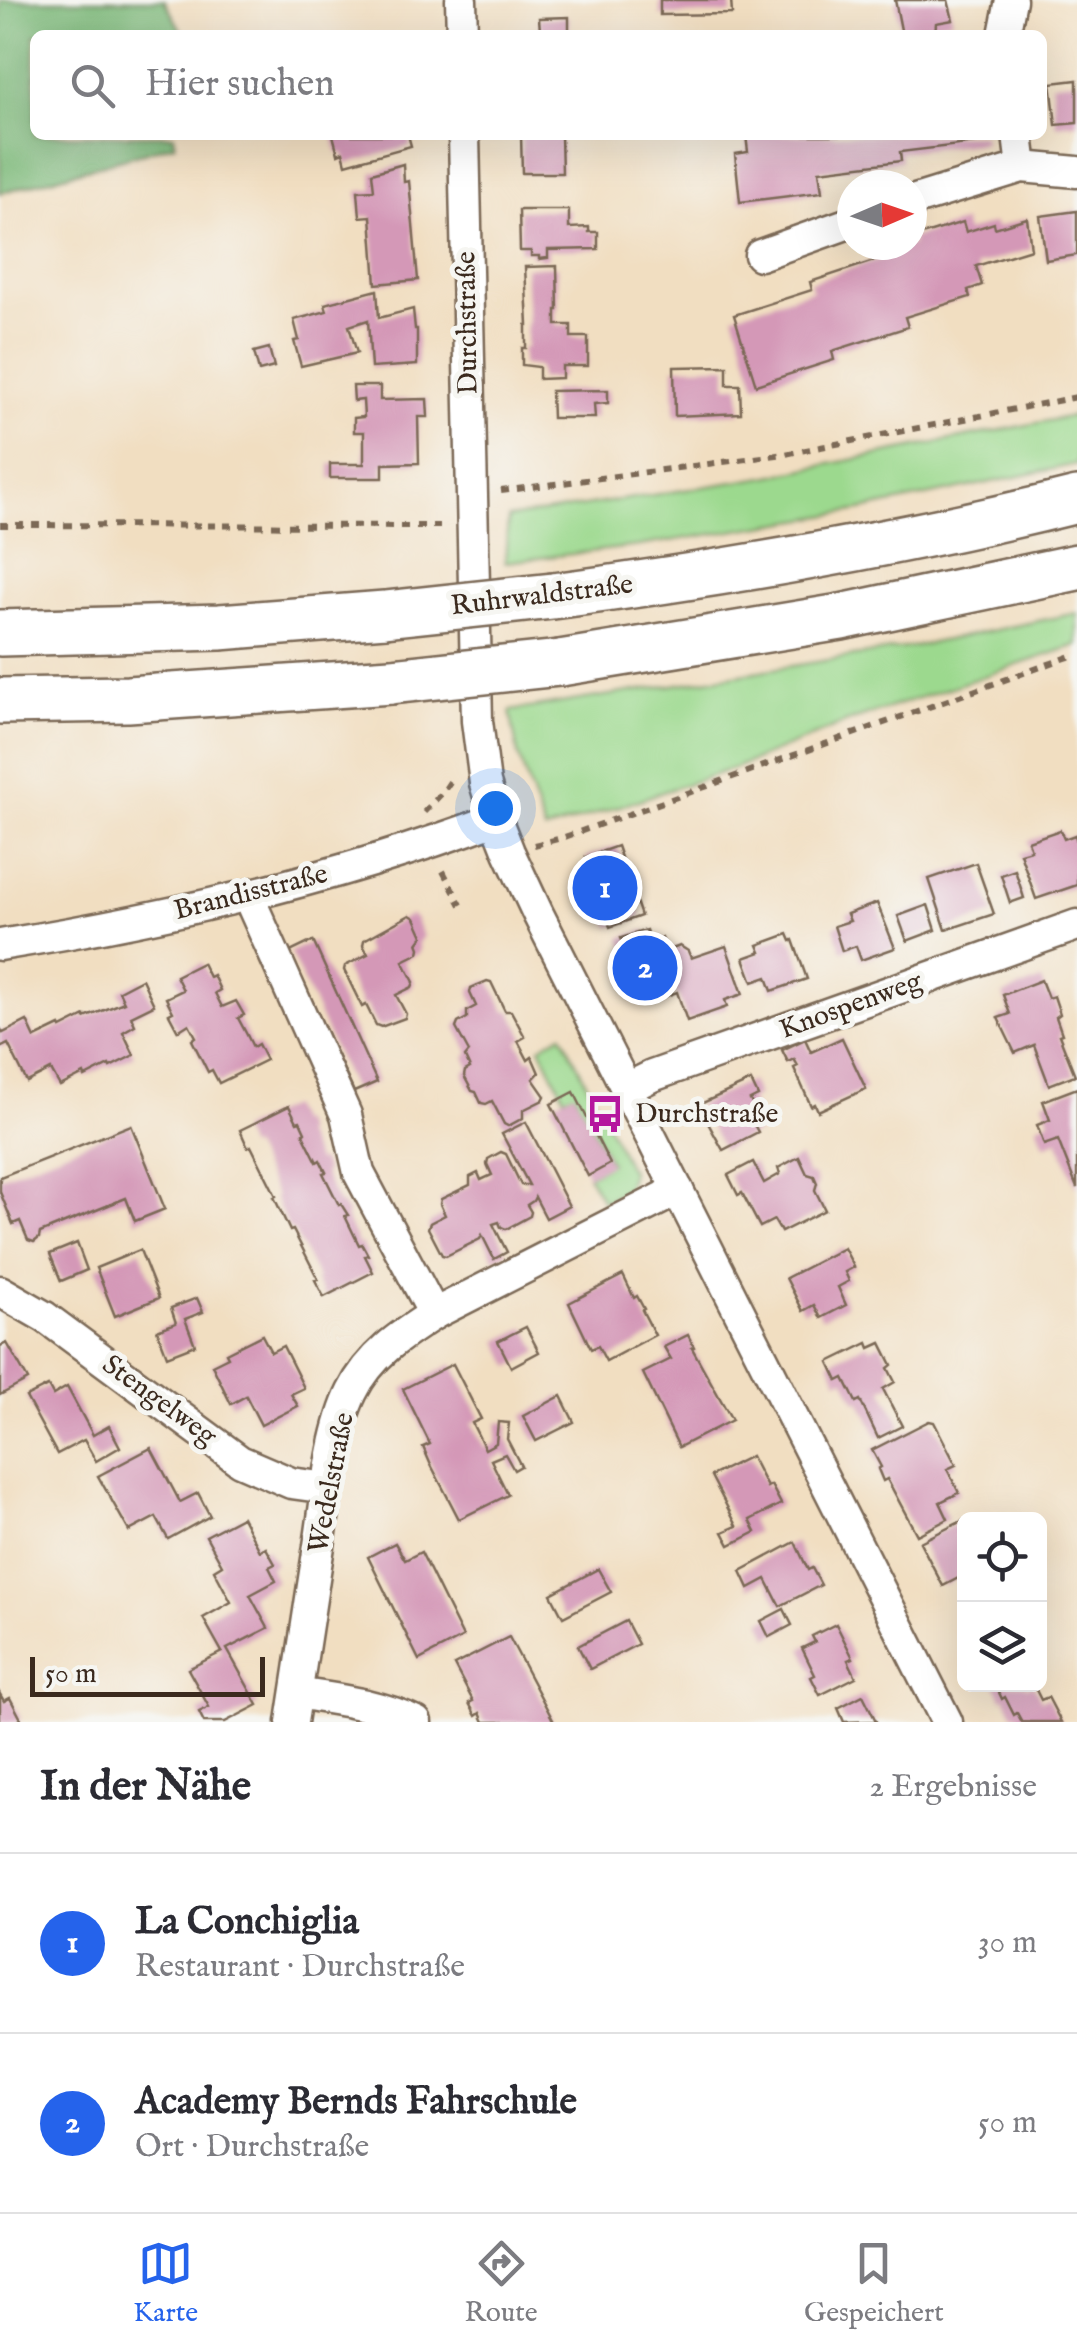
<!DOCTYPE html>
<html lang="de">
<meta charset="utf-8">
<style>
body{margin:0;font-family:"IM FELL English",serif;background:#f2f2f3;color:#2b2b33}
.controls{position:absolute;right:30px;bottom:30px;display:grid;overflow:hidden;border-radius:15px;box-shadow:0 10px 40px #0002}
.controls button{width:90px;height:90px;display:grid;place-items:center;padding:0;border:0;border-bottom:2px solid #e1e1e2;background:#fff;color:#2b2b33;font:50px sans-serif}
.compass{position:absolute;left:837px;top:170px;width:90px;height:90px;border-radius:50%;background:#fff;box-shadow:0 10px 40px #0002;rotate:88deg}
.scale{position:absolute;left:30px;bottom:25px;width:235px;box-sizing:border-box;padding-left:10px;border:5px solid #3b2a1e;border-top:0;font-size:28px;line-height:35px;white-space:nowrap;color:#3b2a1e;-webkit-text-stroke:8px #f6f6f2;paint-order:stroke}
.you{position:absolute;left:495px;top:808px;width:35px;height:35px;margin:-25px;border:8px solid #fff;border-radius:50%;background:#1a73e8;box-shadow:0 0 0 15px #1a73e833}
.badge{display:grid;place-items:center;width:65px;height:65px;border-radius:50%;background:#2563eb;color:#fff;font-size:32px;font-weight:700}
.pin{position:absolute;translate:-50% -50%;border:5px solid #fff;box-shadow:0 2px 10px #0006}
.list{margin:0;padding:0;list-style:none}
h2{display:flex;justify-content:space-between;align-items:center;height:130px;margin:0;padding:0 40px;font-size:42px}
h2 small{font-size:32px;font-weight:400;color:#7c7c81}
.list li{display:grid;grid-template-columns:65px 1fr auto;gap:30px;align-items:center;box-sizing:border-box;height:180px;padding:0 40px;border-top:2px solid #e1e1e2}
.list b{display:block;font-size:38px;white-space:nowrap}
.list p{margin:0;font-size:32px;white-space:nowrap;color:#7c7c81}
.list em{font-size:32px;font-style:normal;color:#7c7c81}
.icon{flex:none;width:55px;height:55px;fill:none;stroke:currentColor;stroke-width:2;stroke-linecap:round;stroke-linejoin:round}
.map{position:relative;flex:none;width:1077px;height:1722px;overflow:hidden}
.search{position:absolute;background:#fff;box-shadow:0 10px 40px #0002;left:30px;right:30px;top:30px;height:110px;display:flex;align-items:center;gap:25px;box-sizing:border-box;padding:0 35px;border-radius:15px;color:#7c7c81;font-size:38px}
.sheet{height:490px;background:#fff}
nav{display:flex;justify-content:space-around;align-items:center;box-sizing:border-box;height:140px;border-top:2px solid #e1e1e2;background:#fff;font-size:28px;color:#7c7c81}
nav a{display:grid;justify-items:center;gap:5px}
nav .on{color:#2563eb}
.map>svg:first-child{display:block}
.green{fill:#9cd98e;stroke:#6c8256;stroke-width:2.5}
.forest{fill:#7db979;stroke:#5c724c;stroke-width:2.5}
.building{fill:#d498b7}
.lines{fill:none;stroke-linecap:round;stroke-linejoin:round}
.minor-casing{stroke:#7b6957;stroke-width:35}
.highway-casing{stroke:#7b6957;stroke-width:50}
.path{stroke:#7b6957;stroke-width:6;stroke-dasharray:8 8;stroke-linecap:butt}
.minor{stroke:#fff;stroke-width:30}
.highway{stroke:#fff;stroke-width:45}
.highway-bridge-casing{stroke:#7b6957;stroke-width:50;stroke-linecap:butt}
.highway-bridge{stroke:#fff;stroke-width:45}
.labels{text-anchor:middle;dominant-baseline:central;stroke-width:10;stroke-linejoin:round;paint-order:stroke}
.street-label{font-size:28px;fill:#3b2a1e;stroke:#f6f6f2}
.poi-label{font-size:28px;fill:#3b2a1e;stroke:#f6f6f2;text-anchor:start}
</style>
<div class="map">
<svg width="1077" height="1722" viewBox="0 0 1077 1722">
<rect width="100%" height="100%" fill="#f6f6f2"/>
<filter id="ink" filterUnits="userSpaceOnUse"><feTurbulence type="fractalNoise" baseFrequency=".01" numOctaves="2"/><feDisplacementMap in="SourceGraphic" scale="20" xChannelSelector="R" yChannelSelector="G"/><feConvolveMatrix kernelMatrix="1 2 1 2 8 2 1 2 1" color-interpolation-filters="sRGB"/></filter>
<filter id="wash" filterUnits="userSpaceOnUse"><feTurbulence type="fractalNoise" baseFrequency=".0048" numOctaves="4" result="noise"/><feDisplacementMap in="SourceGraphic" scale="40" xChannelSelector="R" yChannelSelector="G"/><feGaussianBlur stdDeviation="2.25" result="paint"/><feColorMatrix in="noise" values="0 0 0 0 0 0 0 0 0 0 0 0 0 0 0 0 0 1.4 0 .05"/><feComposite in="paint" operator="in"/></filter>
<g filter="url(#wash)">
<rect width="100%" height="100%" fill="#f1dec1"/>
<g class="green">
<polygon points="1077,415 1077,464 861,510 639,546 505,562 508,518 765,477"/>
<polygon points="1077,613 1077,645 850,721 735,768 545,831 518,755 510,711 917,646"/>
<polygon points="562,1034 631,1172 626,1189 603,1202 588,1176 610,1163 574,1093 564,1097 540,1047"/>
</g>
<polygon class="forest" points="0,0 164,0 184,35 35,35 35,135 174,135 175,144 0,193"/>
<g id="blocks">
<g class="building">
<polygon points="660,0 731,0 732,14 660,15"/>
<polygon points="895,0 948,0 953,20 936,23 935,35 902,35"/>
<polygon points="569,17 569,31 578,31 578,35 528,35 528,32 540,31 539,18"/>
<polygon points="1077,80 1077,123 1056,125 1051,83"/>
<polygon points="333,135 408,135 411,146 346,164 343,152 338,154"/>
<polygon points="521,135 561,135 562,173 522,173"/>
<polygon points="746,135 983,135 984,142 900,152 901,161 819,171 822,192 740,202 735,154 748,152"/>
<polygon points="403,164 404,182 409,181 418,280 376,284 371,216 360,217 358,191 374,190 372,173"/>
<polygon points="519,210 569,210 569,228 589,227 589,232 598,232 598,249 548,250 548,258 539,259 539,256 531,256 531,251 520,251"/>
<polygon points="1077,211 1077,255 1046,260 1040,216"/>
<polygon points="1027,218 1031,249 976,266 982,285 968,290 970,297 905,317 908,327 832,351 834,360 756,385 734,315 812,290 810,282 886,257 883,247 912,245 912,238 963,222 966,232 994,223 995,228"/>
<polygon points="557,266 558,310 556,310 556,325 571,325 571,337 588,337 588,366 562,366 562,378 539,379 539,367 522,365 522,348 526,348 526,325 528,325 525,267"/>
<polygon points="377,290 379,318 413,309 415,329 417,329 417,365 371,368 368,320 349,326 357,353 301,366 294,341 299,340 294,320 327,311 325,304"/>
<polygon points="269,348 274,367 259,371 254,352"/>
<polygon points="727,366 727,385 740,385 741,413 675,416 674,367"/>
<polygon points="353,386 380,386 380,400 427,399 428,417 418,417 419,463 383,464 383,478 330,478 330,464 364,464 364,432 354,432 354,418 364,417 363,400 354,401"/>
<polygon points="608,390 608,403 594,404 595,418 552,418 551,391"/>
<polygon points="1060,830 1064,839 1075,835 1077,842 1077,885 1036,899 1020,853 1031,850 1028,841"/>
<polygon points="617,846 641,916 610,927 605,913 594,917 579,874 591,870 586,857"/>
<polygon points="976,863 994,914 946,930 929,879"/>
<polygon points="1015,870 1024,898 1010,903 1001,875"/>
<polygon points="877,903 895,948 861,960 856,946 842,951 834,926 850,921 847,914"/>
<polygon points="928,905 936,930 907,941 898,916"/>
<polygon points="410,915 415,918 423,936 418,943 420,948 419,953 403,961 414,982 412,987 396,995 406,1014 405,1018 381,1027 376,1025 366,1005 362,1007 344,970 345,966 368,954 363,945 364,940"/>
<polygon points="646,930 650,942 662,938 667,951 680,946 688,951 691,958 726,946 743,994 725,1000 727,1007 687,1021 677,992 645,1004 621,938"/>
<polygon points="788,934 791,941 793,940 807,979 772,991 767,977 753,982 744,958 761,952 758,945"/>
<polygon points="313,941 377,1082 354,1092 290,952"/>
<polygon points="202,963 209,977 213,975 220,990 215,993 222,1007 236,1001 244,1015 238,1018 246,1033 253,1047 258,1044 266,1060 219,1083 212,1070 208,1072 192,1040 196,1037 189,1024 178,1031 169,1014 173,1012 166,998 183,990 176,976"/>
<polygon points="142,979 154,1005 131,1016 135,1025 123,1032 134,1055 110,1067 109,1065 85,1077 84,1074 60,1086 51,1070 27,1082 8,1044 0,1048 0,1028 3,1033 27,1021 35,1038 60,1026 61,1028 85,1016 85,1018 124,1002 119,991"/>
<polygon points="1041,980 1048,998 1054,996 1060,1014 1056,1017 1062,1034 1059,1035 1075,1075 1049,1085 1034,1045 1015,1053 998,1018 1010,1014 1003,995"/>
<polygon points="487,981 491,982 505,1011 511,1011 525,1037 518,1041 528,1060 532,1057 539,1073 533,1079 545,1096 543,1100 523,1110 523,1118 508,1126 504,1124 492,1101 486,1104 481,1103 476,1092 472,1091 464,1076 465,1071 470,1068 465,1057 469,1052 456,1028 458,1023 467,1018 467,1011 476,1006 470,993 471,988"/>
<polygon points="842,1038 866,1089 818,1111 815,1104 811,1106 794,1068 798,1066 794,1059 788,1062 782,1050 805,1039 811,1052"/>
<polygon points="751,1081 758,1096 750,1100 757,1113 750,1117 758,1132 723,1150 698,1105"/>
<polygon points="1077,1088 1077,1188 1058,1140 1044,1145 1037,1125 1050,1120 1043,1101"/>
<polygon points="574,1092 610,1164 588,1176 551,1104"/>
<polygon points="289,1106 297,1122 300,1121 305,1132 303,1134 317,1162 320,1160 326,1172 323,1173 339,1205 341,1204 348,1215 345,1216 359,1245 362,1244 368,1255 365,1256 373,1272 324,1297 315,1280 318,1279 293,1230 290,1231 274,1197 276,1196 251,1146 248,1148 240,1130"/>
<polygon points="526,1122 569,1206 546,1218 535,1197 533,1201 527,1205 531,1212 530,1216 506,1229 501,1227 499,1222 493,1224 507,1252 494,1259 482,1235 480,1239 446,1256 442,1255 428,1228 430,1223 445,1215 440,1204 441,1199 470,1185 470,1177 478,1173 481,1180 492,1175 487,1164 488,1159 501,1152 506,1154 521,1185 529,1185 502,1134"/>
<polygon points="131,1125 165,1209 135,1221 126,1198 40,1233 39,1238 34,1242 28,1240 20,1221 13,1224 0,1192 0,1177"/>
<polygon points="799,1157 807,1174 814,1176 817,1183 815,1190 825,1210 781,1232 774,1220 760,1227 742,1193 738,1195 728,1175 753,1162 764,1183 780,1174 778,1168"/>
<polygon points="77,1243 87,1270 61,1281 50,1254"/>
<polygon points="844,1248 854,1267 845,1272 849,1281 838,1287 846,1305 821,1318 814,1305 803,1311 786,1278"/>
<polygon points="140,1250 159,1298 115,1316 96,1268"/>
<polygon points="623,1275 634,1298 637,1296 644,1309 642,1310 655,1335 606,1361 598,1346 591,1349 569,1303"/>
<polygon points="197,1298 203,1312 185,1319 195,1345 167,1356 157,1330 176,1323 171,1308"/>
<polygon points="526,1327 539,1352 511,1367 498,1341"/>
<polygon points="262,1335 271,1352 283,1346 304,1388 291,1394 298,1406 261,1425 246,1396 231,1404 212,1365 228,1357 226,1353"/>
<polygon points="688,1335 694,1347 692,1348 732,1420 679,1447 643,1373 671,1359 664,1347"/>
<polygon points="7,1343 28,1380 0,1395 0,1346"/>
<polygon points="868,1343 870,1348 881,1343 892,1365 888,1368 895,1382 883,1389 902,1426 878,1438 860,1400 856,1402 844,1378 838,1381 829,1362"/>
<polygon points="453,1364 481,1419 472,1423 485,1449 496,1443 498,1422 509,1423 507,1439 521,1466 514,1470 505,1454 491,1460 508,1495 459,1519 430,1463 423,1447 430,1444 403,1389"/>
<polygon points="48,1386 53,1395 67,1387 93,1435 109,1426 120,1447 96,1461 84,1440 57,1454 26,1397"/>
<polygon points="561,1396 574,1422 536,1441 523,1416"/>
<polygon points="929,1421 934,1422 956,1465 947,1469 959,1493 940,1502 948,1519 917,1535 887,1479 883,1481 878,1469 881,1467 872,1450"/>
<polygon points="151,1448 180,1502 198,1493 210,1516 168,1539 156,1517 129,1531 98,1476"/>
<polygon points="751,1456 767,1487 771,1485 781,1504 750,1520 756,1532 730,1545 723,1532 737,1526 711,1476"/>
<polygon points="242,1517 260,1551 266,1548 275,1564 269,1567 276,1581 250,1595 268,1628 227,1649 258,1705 225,1722 204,1722 199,1712 209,1707 188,1669 222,1652 203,1618 231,1602 214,1570 222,1565 206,1536"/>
<polygon points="964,1520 964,1575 943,1586 920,1542"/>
<polygon points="795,1542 808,1570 812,1568 821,1585 780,1606 766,1579 749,1588 741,1571"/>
<polygon points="395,1543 405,1560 421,1552 463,1637 419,1660 368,1557"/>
<polygon points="598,1569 611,1592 563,1617 551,1594"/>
<polygon points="784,1609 792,1625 769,1637 761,1621"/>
<polygon points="626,1621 638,1644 590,1669 578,1646"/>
<polygon points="836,1624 853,1658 848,1660 856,1677 820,1695 811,1677 815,1675 802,1648 815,1642 812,1636"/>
<polygon points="509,1637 553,1720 549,1722 484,1722 480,1713 476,1716 469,1703 473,1701 454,1665"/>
<polygon points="995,1684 1025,1684 1027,1687 1033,1684 1041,1700 1048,1697 1061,1722 1022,1722 1017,1713 1014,1715 1005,1697 1002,1699"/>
<polygon points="0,1694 4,1701 10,1698 21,1719 16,1722 0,1722"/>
<polygon points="863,1695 876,1721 844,1722 838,1708"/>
</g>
</g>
</g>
<g filter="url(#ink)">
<use href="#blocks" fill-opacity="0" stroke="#7b6957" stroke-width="2.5"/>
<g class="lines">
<g class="minor-casing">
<g id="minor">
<polyline points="461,0 462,35"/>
<polyline points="1004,35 1011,0"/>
<polyline points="464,135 477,721 485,783 496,819 509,852 538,914 947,1722"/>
<polyline points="1018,135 1022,167"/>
<polyline points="912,201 1022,167 1077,172"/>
<polyline points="760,255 852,222"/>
<polyline points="248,896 346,1115 359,1173 434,1314"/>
<path d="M0,945C169,918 336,879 496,819"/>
<polyline points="626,1089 652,1076 1077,925"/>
<polyline points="0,1291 45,1317 240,1461 291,1483 327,1488"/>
<path d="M297,1693C337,1700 379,1704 416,1722"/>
<path d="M292,1722C302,1659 311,1596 321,1533C327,1491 333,1430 352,1392C370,1355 401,1335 434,1314L678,1190"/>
</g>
</g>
<g class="highway-casing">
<g id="highway">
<path d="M553,596C728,573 905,543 1077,500"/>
<polyline points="0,633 220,627 385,614"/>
<polyline points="560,663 841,617 1077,567"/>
<polyline points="0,701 128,699 391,681"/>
</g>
</g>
<g class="path">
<polyline points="501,491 785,454 1077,397"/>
<polyline points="0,525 447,526"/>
<polyline points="424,812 443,792 454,776"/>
<polyline points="534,845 562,838 1077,654"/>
<polyline points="443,871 461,905"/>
</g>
<use href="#minor" class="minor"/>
<use href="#highway" class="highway"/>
<g class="highway-bridge-casing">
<g id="highway-bridge">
<polyline points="385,614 553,596"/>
<polyline points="391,681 560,663"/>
</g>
</g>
<use href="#highway-bridge" class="highway-bridge"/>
</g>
</g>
<defs>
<g id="bus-bare" transform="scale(3)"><path d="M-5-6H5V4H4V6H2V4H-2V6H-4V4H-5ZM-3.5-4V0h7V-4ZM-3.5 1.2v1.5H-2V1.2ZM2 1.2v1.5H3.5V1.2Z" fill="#b5179e" stroke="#f6f6f2" stroke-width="2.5" paint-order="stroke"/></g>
</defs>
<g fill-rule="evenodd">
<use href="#bus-bare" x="605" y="1114"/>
</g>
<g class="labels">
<g class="street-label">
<text transform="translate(468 323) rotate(-91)">Durchstraße</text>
<text transform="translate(542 596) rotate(-7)">Ruhrwaldstraße</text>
<text transform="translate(251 893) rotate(-14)">Brandisstraße</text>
<text transform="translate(851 1006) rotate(-20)">Knospenweg</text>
<text transform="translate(159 1401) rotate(36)">Stengelweg</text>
<text transform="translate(332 1483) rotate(-79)">Wedelstraße</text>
</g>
<g class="poi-label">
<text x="635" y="1114">Durchstraße</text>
</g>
</g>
</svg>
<div class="controls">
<button><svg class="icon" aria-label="locate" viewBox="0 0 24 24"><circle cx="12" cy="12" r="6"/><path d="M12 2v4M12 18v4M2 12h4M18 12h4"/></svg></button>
<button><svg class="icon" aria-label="layers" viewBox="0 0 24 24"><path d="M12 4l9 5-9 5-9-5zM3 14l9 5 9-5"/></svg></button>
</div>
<svg class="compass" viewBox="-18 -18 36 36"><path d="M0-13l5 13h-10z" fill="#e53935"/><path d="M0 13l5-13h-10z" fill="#7c7c81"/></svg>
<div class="scale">50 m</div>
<div class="you"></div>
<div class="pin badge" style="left:605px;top:888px">1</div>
<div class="pin badge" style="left:645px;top:968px">2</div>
<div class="search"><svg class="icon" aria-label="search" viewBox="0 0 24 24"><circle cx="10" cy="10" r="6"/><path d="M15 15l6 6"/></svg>Hier suchen</div>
</div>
<section class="sheet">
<h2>In der Nähe<small>2 Ergebnisse</small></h2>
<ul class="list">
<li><span class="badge">1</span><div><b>La Conchiglia</b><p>Restaurant · Durchstraße</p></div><em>30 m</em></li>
<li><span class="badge">2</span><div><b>Academy Bernds Fahrschule</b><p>Ort · Durchstraße</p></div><em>50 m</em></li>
</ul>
</section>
<nav>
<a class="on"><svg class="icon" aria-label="map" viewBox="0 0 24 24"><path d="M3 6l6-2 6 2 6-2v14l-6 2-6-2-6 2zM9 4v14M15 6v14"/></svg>Karte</a>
<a><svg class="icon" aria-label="directions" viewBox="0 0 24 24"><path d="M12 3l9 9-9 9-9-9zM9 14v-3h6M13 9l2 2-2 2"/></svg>Route</a>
<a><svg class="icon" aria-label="saved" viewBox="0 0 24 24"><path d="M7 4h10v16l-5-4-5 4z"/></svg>Gespeichert</a>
</nav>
